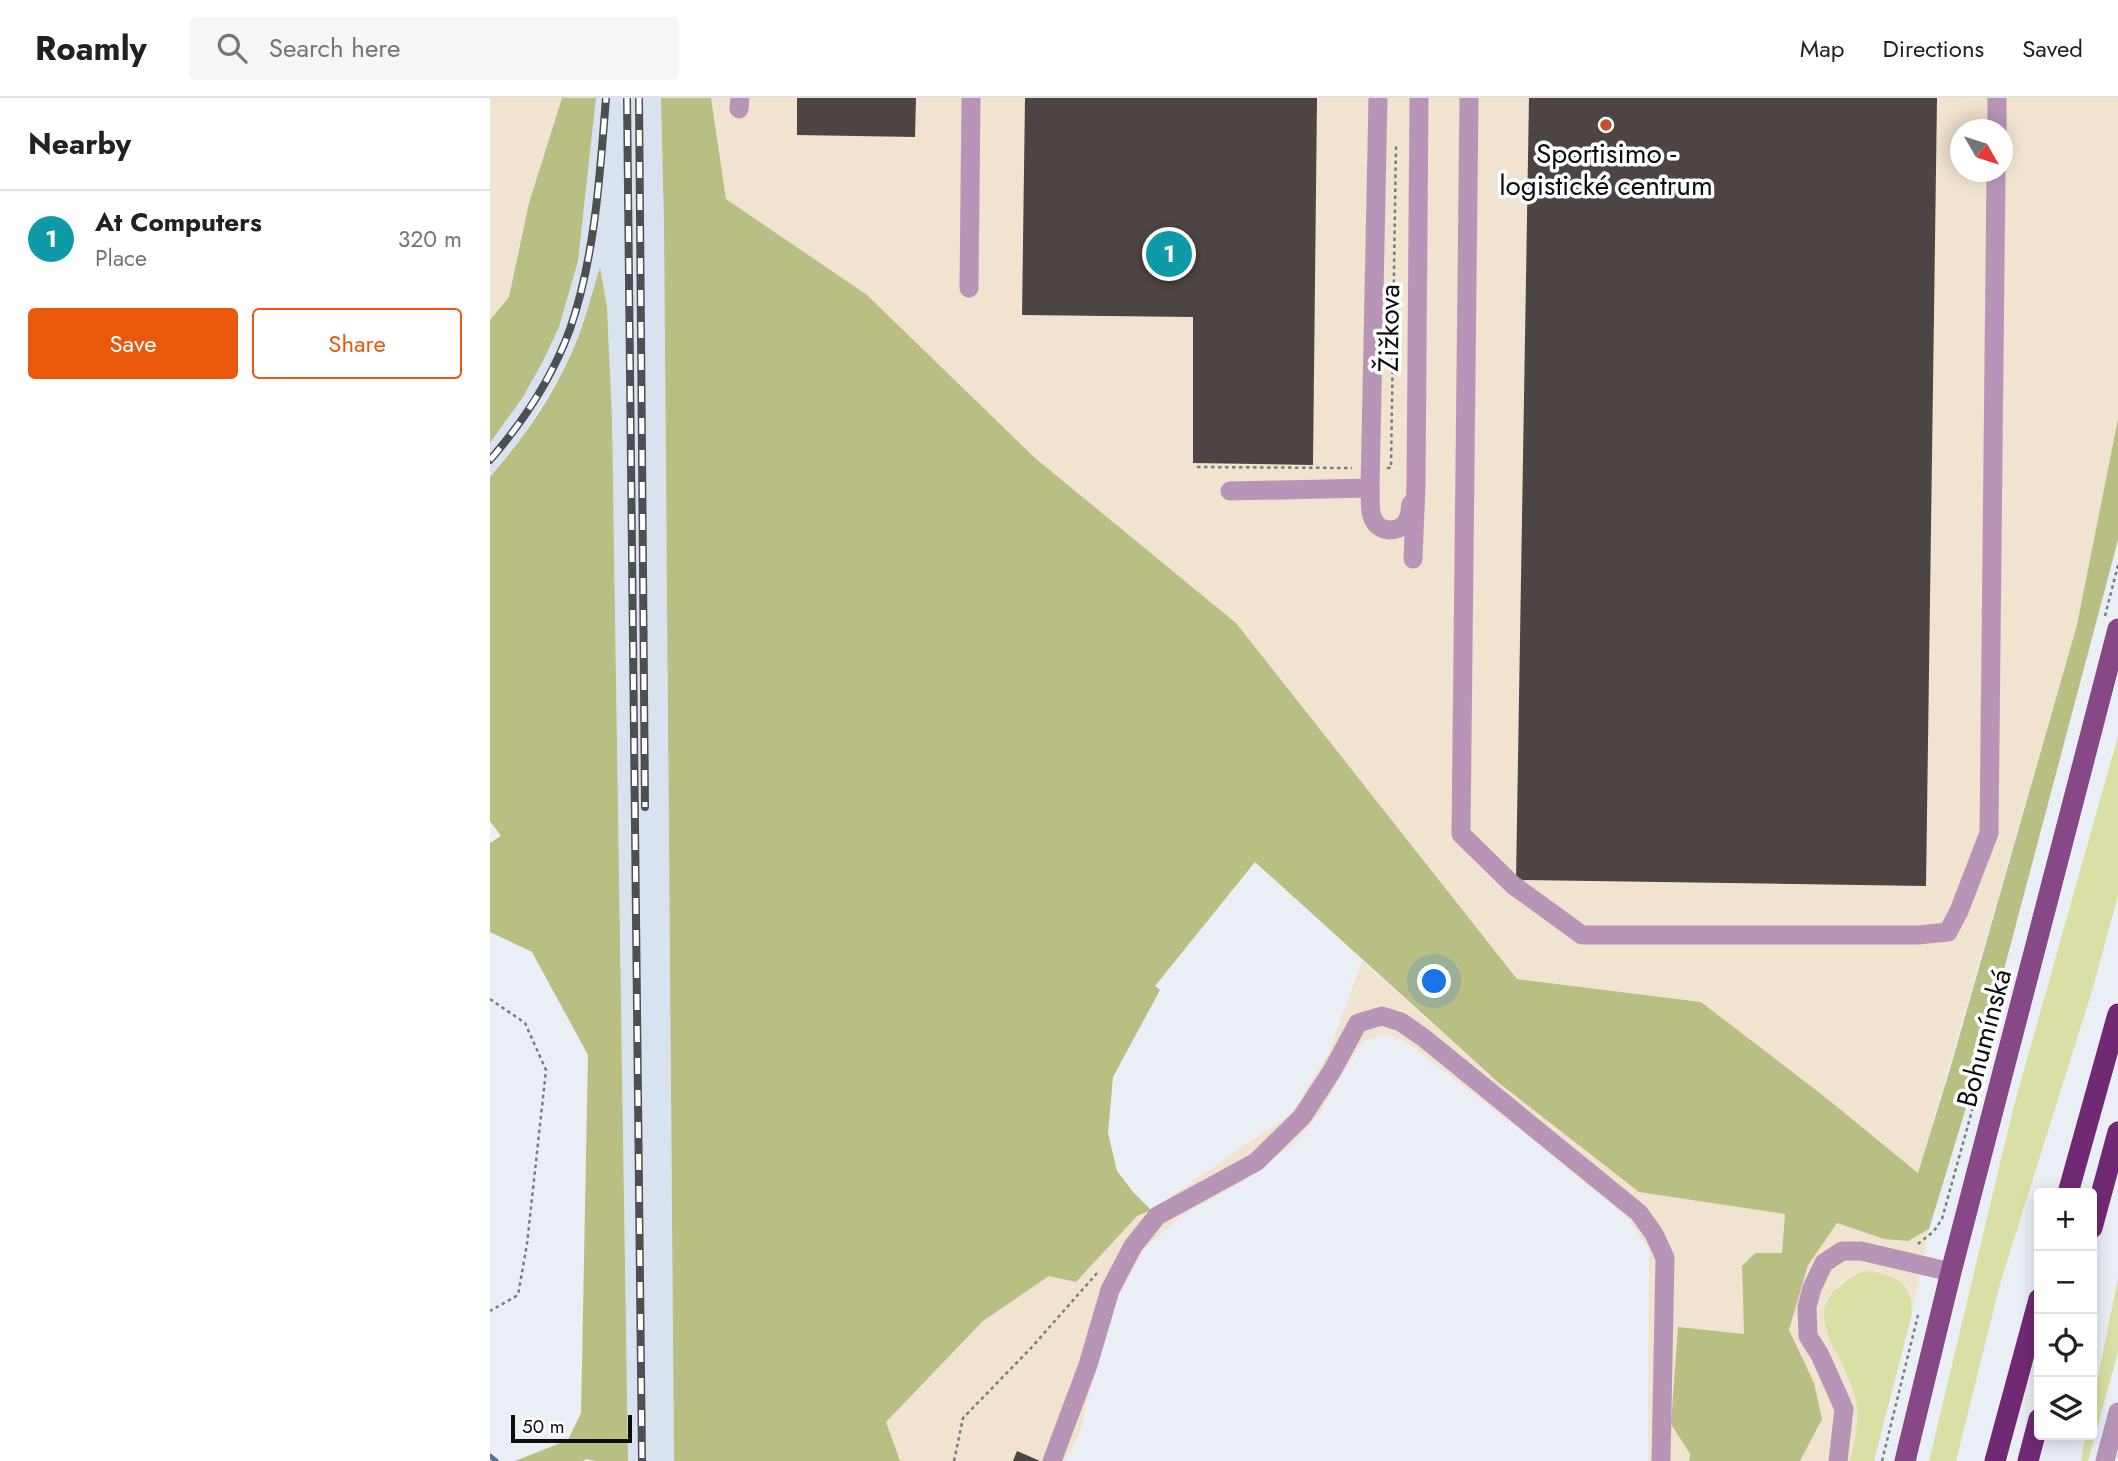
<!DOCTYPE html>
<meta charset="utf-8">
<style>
body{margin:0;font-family:Jost,sans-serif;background:#f6f6f6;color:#202124}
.controls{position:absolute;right:21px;bottom:21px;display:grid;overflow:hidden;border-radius:7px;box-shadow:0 4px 18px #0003}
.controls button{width:63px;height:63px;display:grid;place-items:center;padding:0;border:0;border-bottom:2px solid #e0e0e0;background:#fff;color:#202124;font:35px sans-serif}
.compass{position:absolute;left:1460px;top:21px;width:63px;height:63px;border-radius:50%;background:#fff;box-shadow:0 4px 18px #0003;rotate:129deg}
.scale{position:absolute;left:21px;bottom:18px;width:121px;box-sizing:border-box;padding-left:7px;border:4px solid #0b0d0f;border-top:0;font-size:19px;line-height:24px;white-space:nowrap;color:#0b0d0f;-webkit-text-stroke:5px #fff;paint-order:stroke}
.you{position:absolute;left:945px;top:884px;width:24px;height:24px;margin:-18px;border:5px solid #fff;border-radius:50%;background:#1a73e8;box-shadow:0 0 0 10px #1a73e833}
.badge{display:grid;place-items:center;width:46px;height:46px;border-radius:50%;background:#ea580c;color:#fff;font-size:23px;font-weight:700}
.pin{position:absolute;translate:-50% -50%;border:4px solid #fff;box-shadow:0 2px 7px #0006}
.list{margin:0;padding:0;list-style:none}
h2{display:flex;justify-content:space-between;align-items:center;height:91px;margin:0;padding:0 28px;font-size:30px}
h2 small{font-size:23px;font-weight:400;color:#757577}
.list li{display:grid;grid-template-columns:46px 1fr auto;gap:21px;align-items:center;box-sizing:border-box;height:98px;padding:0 28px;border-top:2px solid #e0e0e0}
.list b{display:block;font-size:26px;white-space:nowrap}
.list p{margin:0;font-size:23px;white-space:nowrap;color:#757577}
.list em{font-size:23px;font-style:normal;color:#757577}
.actions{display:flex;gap:14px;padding:21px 28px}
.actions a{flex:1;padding:16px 0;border:2px solid #ea580c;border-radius:7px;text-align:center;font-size:24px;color:#ea580c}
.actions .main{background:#ea580c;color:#fff}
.icon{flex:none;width:38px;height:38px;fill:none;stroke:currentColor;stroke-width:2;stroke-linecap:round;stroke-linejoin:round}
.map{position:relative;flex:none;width:1628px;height:1363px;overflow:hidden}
header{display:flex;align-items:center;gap:42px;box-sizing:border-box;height:98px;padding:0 35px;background:#fff;border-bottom:2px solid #e0e0e0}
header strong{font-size:33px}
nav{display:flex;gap:38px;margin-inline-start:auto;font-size:24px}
.search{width:490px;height:63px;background:#f6f6f6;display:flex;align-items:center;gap:18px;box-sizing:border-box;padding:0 24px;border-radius:7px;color:#757577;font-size:26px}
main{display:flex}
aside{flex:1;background:#fff}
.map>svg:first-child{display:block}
.built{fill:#d9e3ef}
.industrial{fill:#f0e3cf;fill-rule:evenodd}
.green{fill:#dae0a5}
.forest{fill:#b9be82}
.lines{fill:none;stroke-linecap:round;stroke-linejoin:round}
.stream{stroke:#5b6d90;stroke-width:5}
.building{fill:#4c4543}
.path{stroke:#797d81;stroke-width:2.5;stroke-dasharray:3.5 3.5;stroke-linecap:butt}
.minor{stroke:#b895b7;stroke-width:19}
.major{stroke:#864886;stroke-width:21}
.highway{stroke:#722974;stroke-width:21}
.rail-casing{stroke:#4d5053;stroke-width:8}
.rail{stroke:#fff;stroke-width:5;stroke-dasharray:16;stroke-linecap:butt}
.poi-dot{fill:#ba522c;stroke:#fff;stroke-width:2.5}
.labels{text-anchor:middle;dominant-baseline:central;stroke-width:7;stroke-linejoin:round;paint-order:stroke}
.poi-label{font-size:28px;fill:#0b0d0f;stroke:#fff}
.street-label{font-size:28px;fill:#0b0d0f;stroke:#fff}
</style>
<header>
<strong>Roamly</strong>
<div class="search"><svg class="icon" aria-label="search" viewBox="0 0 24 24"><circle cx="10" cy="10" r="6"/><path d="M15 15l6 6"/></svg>Search here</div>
<nav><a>Map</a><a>Directions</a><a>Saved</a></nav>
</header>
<main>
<aside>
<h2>Nearby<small></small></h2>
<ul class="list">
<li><span class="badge" style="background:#0f9aa8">1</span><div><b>At Computers</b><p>Place</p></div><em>320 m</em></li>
</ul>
<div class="actions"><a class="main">Save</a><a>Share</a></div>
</aside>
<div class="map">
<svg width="1628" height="1363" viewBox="0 0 1628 1363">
<rect width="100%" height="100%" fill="#eaeff6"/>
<polygon class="built" points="106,0 171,0 174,128 184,1363 138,1363 122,320 117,209 110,171 89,237 73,273 26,349 0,379 0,345 33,299 53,263 69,229 80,191 88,163"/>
<g class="industrial">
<polygon points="0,0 72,0 39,105 19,199 0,222"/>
<path d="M221,0H1628V321L1587,527L1428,1075L1335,999L1211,904L1028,882L746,525L545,360L377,197L236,101ZM1470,32H1512V74H1470Z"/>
<polygon points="872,863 1009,985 1149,1093 1295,1116 1292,1155 1265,1155 1252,1168 1254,1237 1181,1326 1200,1356 1199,1363 1158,1363 1159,1153 1138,1120 1041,1040 916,944 896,936 874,943 852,975 830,1015 803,1046 745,1088 691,1118 653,1152 619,1215 589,1337 575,1363 410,1363 395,1325 493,1223 559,1178 586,1184 647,1118 661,1112 802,1015 838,956"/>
<polygon points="1347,1124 1394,1141 1418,1143 1439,1131 1422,1216 1418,1194 1373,1173 1351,1184 1338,1202 1333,1224 1365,1298 1368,1321 1360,1363 1310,1363 1332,1321 1299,1232 1318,1167"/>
</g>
<g class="green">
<polygon points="1628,638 1628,797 1602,893 1510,1186 1466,1363 1439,1363 1523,1011"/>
<path d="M1373,1173C1389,1174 1409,1177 1418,1194C1421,1200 1421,1210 1422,1216L1384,1363H1360C1364,1342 1371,1321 1365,1299C1352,1247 1298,1210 1373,1173Z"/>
<polygon points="1628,1180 1628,1254 1598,1363 1591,1363 1596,1337 1602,1337 1602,1309"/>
</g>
<g class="forest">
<polygon points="72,0 106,0 88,163 80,191 69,229 53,263 33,299 0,345 0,222 19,199 39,105"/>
<polygon points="171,0 221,0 236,101 377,197 545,360 746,525 1027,881 1211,904 1335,999 1428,1075 1460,971 1587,527 1628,321 1628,442 1486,977 1439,1131 1418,1143 1394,1141 1347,1125 1318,1167 1299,1232 1324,1285 1332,1321 1310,1363 1199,1363 1200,1356 1181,1326 1188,1229 1254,1236 1252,1168 1265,1155 1292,1155 1295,1116 1149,1094 1009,985 765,764 665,888 670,892 623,979 618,1035 627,1073 644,1095 661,1112 647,1118 586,1184 559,1178 493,1223 396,1324 410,1363 184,1363 174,128"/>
<path d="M110,169L117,209L122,320L138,1363H106L96,1361L93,1363H25L78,1342L91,1315L98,957L42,854L0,834V745L11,738L0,723V379C37,337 69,289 89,237C97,215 103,192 110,169Z"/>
</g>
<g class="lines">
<polyline class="stream" points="0,1358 6,1363"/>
</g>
<g class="building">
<polygon points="307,0 426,0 425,39 307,37"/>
<polygon points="535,0 827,0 823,367 703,365 703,219 532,217"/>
<polygon points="1039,0 1447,0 1436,788 1026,782"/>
<polygon points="527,1353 550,1363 523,1363"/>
</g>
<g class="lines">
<g class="path">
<polyline points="707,369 862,370"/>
<polyline points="897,370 901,370 906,45"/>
<polyline points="1615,518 1628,467"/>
<polyline points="0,901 35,925 56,972 37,1146 28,1197 0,1213"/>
<polyline points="1428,1146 1444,1133 1452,1121 1486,998"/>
<polyline points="464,1363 473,1320 542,1249 607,1175"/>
<polyline points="1392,1363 1428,1217"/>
</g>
<g class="minor">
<polyline points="979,0 971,736 1023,787 1092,837 1428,837 1458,834 1469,813 1499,735 1506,74"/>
<polyline points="249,11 250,0"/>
<polyline points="1507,32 1507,0"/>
<polyline points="479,190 481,0"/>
<path d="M880,390C881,399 879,410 882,418C886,434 908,437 917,423C920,418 920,412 921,406"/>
<polyline points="740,393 880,390 888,0"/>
<polyline points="923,461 926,387 929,0"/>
<polyline points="562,1363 598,1267 620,1192 643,1148 667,1118 766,1064 812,1019 842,973 868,925 892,918 911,924 934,940 1149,1115 1164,1136 1175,1160 1171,1363"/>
<polyline points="1348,1363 1354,1311 1330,1257 1318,1238 1317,1209 1322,1190 1334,1165 1352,1153 1371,1153 1461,1174"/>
<polyline points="1615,1363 1628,1314"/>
</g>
<polyline class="major" points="1415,1363 1461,1174 1628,531"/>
<g class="highway">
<polyline points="1578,1095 1628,916"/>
<polyline points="1602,1130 1628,1034"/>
<polyline points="1505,1363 1549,1201"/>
<polyline points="1538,1363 1549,1321"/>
</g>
<g class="rail-casing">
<g id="rail">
<polyline points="137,0 152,1363"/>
<polyline points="149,0 155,709"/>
<path d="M0,362C33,324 63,278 80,231C105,159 110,76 116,0"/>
</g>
</g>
<use href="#rail" class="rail"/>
</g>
<circle class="poi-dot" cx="1116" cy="27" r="7"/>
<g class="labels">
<g class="poi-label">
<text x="1116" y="55">Sportisimo -<tspan x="1116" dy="32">logistické centrum</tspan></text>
</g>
<g class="street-label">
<text transform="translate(899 230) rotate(-89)">Žižkova</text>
<text transform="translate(1494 940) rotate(-75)">Bohumínská</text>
</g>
</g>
</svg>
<div class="controls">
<button>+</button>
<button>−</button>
<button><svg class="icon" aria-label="locate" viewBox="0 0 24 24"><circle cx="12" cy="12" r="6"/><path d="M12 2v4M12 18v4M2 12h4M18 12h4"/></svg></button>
<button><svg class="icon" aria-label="layers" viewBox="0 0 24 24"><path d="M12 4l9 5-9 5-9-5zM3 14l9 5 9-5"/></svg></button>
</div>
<svg class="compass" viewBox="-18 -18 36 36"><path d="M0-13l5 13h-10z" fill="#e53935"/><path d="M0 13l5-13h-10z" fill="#757577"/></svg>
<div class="scale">50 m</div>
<div class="you"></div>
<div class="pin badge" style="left:679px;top:156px;background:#0f9aa8">1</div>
</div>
</main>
